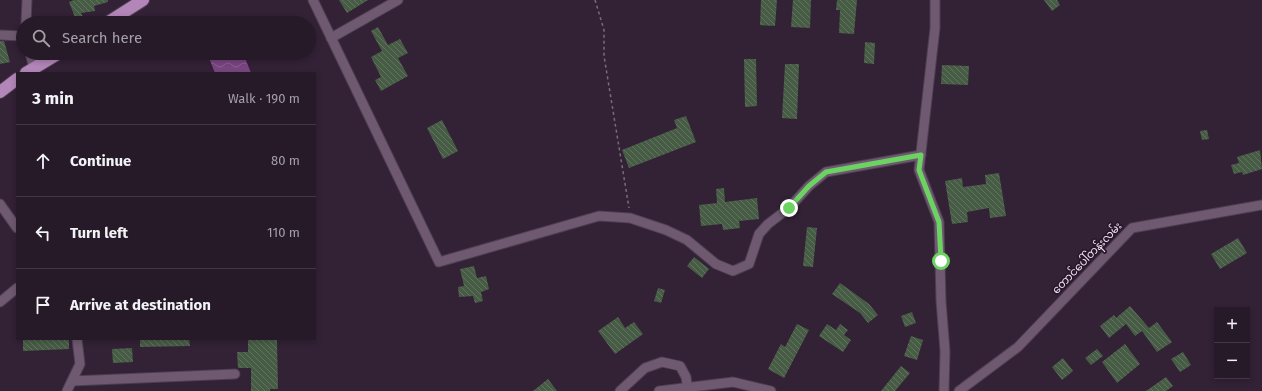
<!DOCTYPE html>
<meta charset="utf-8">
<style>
body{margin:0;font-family:"Fira Sans","Noto Sans Myanmar",sans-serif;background:#322634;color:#f1f3f6}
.controls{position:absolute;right:12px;bottom:12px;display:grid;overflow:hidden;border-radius:0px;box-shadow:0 2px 6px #0003}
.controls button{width:36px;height:36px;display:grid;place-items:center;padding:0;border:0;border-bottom:1px solid #423845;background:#261928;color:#f1f3f6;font:20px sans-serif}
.stop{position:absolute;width:12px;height:12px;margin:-9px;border:3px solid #6cd362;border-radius:50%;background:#fff}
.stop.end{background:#6cd362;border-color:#fff;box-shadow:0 1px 4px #0008}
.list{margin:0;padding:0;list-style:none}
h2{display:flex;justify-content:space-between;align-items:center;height:52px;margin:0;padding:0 16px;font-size:17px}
h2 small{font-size:13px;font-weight:400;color:#a4a0a8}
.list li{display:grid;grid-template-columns:26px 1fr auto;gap:12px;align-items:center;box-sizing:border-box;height:72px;padding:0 16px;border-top:1px solid #423845}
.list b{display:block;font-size:15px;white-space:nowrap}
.list em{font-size:13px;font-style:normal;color:#a4a0a8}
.icon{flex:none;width:22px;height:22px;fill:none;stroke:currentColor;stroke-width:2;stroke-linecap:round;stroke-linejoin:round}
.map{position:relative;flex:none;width:1262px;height:391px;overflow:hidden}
.search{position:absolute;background:#261928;box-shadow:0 2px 6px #0003;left:16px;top:16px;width:300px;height:44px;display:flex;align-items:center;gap:10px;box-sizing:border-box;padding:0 14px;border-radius:22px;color:#a4a0a8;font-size:15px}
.panel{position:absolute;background:#261928;box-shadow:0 2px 6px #0003;left:16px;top:72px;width:300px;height:268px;border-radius:0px}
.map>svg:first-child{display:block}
.water{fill:url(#water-waves)}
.building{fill:url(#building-back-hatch)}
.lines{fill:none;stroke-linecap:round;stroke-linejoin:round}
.minor-casing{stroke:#4e3e50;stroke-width:11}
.highway-casing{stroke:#4e3e50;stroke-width:14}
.path{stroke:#7b6b7e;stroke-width:1.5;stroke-dasharray:3 3;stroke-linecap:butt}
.minor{stroke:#6e5971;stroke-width:9}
.highway{stroke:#b386b9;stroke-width:12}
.route{stroke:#6cd362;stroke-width:5}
.labels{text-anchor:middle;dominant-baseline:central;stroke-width:3.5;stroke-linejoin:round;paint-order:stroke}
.street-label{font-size:11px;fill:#efe2f0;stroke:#29172c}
</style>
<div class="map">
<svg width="1262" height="391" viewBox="0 0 1262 391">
<defs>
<pattern id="water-waves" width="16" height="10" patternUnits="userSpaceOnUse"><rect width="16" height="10" fill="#794580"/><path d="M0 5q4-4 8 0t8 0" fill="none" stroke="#8c6092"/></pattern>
<pattern id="building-back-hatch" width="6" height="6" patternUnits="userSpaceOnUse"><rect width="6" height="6" fill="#475c45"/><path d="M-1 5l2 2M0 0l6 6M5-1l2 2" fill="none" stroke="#627360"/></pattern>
</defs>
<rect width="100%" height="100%" fill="#332136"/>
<polygon class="water" points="207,53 243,53 251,73 215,73"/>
<g class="building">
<polygon points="74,0 108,0 108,2 94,6 95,11 81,13 83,17 76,20 69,2"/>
<polygon points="339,0 368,0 347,13"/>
<polygon points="761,0 777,0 775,26 760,25"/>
<polygon points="793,0 811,0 810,28 791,27"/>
<polygon points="837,0 857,0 854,34 839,33 840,10 836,10"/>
<polygon points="1044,0 1057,0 1060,5 1052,11"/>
<polygon points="378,27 388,45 400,39 408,53 398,58 408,76 381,91 375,80 381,77 371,57 382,51 371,31"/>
<polygon points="0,41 4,41 10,62 0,64"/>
<polygon points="865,42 875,43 874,64 864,63"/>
<polygon points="744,59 756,59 757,106 745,107"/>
<polygon points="785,64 799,64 797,119 782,118"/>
<polygon points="942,65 969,66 968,85 941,84"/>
<polygon points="686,116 696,142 629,168 622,150 677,128 674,120"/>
<polygon points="442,120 458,151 443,159 427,128"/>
<polygon points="1207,130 1209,139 1202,140 1200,131"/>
<polygon points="1260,150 1262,169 1243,175 1242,172 1234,174 1231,165 1239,163 1237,157"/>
<polygon points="999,173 1006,216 990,218 989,208 967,212 968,222 952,224 945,181 962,178 963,187 986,184 985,175"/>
<polygon points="724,188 725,202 757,198 759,219 739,221 740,228 723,230 722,224 701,226 699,205 717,203 716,189"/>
<polygon points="807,227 817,228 813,267 803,266"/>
<polygon points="1238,238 1247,253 1220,269 1211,254"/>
<polygon points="694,257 709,269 702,278 687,266"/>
<polygon points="474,266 477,278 486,276 489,289 481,292 483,301 475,303 473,296 459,297 458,287 464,286 460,269"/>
<polygon points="840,283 869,304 878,315 868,323 860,313 832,294"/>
<polygon points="658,288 665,290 661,303 654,301"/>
<polygon points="1130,306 1149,328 1157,322 1172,342 1157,352 1142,331 1135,336 1126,324 1109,338 1100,326 1114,315 1116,318"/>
<polygon points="912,312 916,323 905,327 901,316"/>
<polygon points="618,317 625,328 634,322 643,334 615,354 598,331"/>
<polygon points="797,324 809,330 784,378 768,369 781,344 785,347"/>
<polygon points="827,324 836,330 840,324 848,330 844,335 851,340 843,352 819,336"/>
<polygon points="911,336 923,340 917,360 904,356"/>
<polygon points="23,339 69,339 69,349 23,351"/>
<polygon points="140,339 189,339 190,346 140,347"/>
<polygon points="248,339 277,339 278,389 270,389 270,391 251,391 251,368 238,368 237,352 248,352"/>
<polygon points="1125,344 1140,364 1117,383 1102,362"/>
<polygon points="132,348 133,362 113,363 112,349"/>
<polygon points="1097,349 1103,356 1091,365 1085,358"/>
<polygon points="1183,352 1191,365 1180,372 1171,359"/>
<polygon points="1063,358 1073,371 1062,380 1052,367"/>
<polygon points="901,366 910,373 895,391 881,391"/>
<polygon points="1166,377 1173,386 1166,391 1146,391"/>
<polygon points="548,379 557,391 533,391"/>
</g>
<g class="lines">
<g class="minor-casing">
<g id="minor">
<polyline points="313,0 439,262 599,216 630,218 666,230 687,240 716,264 733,271 749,264 759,234 768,224 789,208 809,186 826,172 921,155"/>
<polyline points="935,0 935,28 919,170 939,222 941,301 945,351 944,391"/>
<polyline points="26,23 27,0"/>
<polyline points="0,35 23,36"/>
<polyline points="331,38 398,0"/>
<polyline points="30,53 34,68"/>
<polyline points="0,204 17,228"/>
<polyline points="0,302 17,288"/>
<polyline points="72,381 235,374"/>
<polyline points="67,391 80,364 77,339"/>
<polyline points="620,391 645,368 662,362 680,366 686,377 688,391"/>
<polyline points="659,391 733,382 771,391"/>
<polyline points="959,391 1018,347 1132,228 1262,205"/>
</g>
</g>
<g class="highway-casing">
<g id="highway">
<polyline points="107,23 143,0"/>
<polyline points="26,73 59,53"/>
<polyline points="0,92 17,79"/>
</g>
</g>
<polyline class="path" points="595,0 604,30 604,56 629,208"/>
<use href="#minor" class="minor"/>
<use href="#highway" class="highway"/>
</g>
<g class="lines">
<polyline class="route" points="789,208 809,186 826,172 921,155 919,170 939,222 941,261"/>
</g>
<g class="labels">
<g class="street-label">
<text transform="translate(1087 258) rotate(-46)">တောင်ပေါ်တန်းလမ်း</text>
</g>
</g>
</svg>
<div class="controls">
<button>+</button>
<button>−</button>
</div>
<div class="stop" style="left:941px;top:261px"></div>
<div class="stop end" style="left:789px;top:208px"></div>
<div class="search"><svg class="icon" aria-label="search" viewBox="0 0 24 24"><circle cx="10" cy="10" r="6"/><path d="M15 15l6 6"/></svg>Search here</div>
<section class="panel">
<h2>3 min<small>Walk · 190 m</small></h2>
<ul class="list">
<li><svg class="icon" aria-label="ahead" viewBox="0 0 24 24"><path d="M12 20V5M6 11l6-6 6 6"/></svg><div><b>Continue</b></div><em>80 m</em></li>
<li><svg class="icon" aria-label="left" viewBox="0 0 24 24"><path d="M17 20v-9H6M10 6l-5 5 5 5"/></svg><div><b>Turn left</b></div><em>110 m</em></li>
<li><svg class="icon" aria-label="arrive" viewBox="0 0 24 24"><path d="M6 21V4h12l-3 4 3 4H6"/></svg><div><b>Arrive at destination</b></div></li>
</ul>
</section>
</div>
